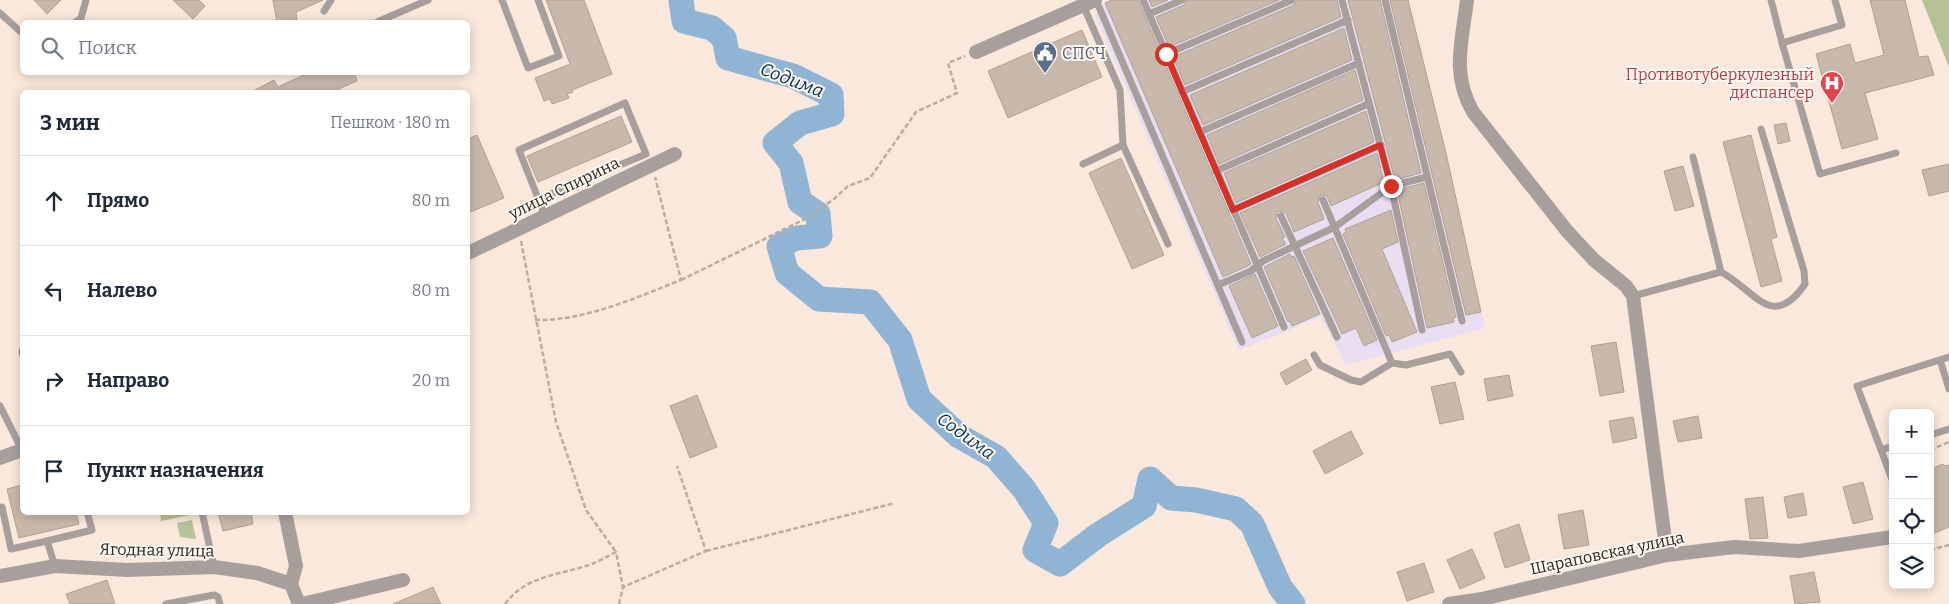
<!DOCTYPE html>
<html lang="ru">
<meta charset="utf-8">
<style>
body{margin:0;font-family:Bitter,serif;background:#f6f6f7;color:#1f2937}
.controls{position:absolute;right:15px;bottom:15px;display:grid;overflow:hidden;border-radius:8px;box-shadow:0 2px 12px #0003}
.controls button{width:45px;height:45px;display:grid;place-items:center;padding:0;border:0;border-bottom:1px solid #e0e1e3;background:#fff;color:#1f2937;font:25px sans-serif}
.stop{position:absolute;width:15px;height:15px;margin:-11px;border:4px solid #d93025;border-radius:50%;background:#fff}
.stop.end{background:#d93025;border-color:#fff;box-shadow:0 1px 5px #0008}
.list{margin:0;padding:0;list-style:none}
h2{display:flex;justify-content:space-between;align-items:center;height:65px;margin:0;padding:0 20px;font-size:21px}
h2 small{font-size:16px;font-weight:400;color:#747a83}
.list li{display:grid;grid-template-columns:32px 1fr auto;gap:15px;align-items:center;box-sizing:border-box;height:90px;padding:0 20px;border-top:1px solid #e0e1e3}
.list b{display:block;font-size:19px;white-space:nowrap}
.list em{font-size:16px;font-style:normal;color:#747a83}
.icon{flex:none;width:28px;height:28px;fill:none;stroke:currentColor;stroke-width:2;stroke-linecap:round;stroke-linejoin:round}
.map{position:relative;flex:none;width:1949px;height:604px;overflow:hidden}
.search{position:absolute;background:#fff;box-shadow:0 2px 12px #0003;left:20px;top:20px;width:450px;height:55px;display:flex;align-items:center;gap:12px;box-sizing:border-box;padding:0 18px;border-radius:8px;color:#747a83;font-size:19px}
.panel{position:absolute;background:#fff;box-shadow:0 2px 12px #0003;left:20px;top:90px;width:450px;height:425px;border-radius:8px}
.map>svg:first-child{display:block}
.industrial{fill:#e8ddf1}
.green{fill:#b5c29b}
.forest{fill:#b3c195}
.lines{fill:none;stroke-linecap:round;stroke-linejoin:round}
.river{stroke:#8fb4d4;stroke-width:25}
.building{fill:#c8b8ac;stroke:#b1a195}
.path{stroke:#baada2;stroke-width:2.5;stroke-dasharray:5 2.5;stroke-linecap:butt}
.service{stroke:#a89f9d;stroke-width:7}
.minor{stroke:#a89f9d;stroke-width:14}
.route{stroke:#d93025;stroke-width:6}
.labels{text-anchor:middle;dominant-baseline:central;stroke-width:4;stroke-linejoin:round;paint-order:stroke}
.service-label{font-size:16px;fill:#4e5e75;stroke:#fef8f2;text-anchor:start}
.health-label{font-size:16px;fill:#be3a42;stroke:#fef8f2;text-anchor:end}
.street-label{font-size:16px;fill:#2b2520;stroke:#fef8f2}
.water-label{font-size:18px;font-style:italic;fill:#002f4e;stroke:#fef8f2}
</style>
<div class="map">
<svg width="1949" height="604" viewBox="0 0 1949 604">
<rect width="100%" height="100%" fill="#f9e8db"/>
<polygon class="industrial" points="1112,0 1408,0 1446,153 1485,328 1346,365 1321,317 1239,350 1095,15 1105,3"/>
<g class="green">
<polygon points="160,512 190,513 190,515 161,521"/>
<polygon points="192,520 196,539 180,537 177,523"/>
</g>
<polygon class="forest" points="1922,0 1949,0 1949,67"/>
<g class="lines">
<polyline class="river" points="681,0 684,21 712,28 724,38 728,58 793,76 831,95 832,114 800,123 775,143 791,163 800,202 818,214 820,236 796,238 779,246 787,273 819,299 870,302 900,340 919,399 959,436 996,457 1024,489 1046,523 1035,550 1060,564 1098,535 1144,506 1150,479 1171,498 1196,500 1236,509 1252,524 1280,587 1293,604"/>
</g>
<g class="building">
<polygon points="34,0 61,0 47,14"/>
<polygon points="173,0 199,0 205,6 193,19"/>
<polygon points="273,0 323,0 296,12 297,22 277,22"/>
<polygon points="546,0 584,0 612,74 572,90 573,92 567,94 569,98 552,104 550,99 544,101 535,78 570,64"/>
<polygon points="1112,0 1138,0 1251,264 1248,266 1223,277 1105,3"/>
<polygon points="1149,0 1168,0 1152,7"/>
<polygon points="1187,0 1279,0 1169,47 1156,17 1184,5"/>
<polygon points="1297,0 1337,0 1341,17 1185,85 1173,57 1294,5"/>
<polygon points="1348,0 1380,0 1421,173 1395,180"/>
<polygon points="1390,0 1408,0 1446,153 1481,312 1466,315"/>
<polygon points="1870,0 1905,0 1919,57 1928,56 1934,75 1865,93 1878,139 1842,149 1816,54 1850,44 1855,63 1884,55"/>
<polygon points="1344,28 1352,60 1203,125 1190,95"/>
<polygon points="1082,30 1102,77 1008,118 988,71"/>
<polygon points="1355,70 1363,100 1219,164 1207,135"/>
<polygon points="310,72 354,72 357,81 332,92 251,92 274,80 278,87"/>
<polygon points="1366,111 1374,142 1236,203 1224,173"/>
<polygon points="621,116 632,142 538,182 527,156"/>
<polygon points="1786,123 1790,141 1778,144 1774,125"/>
<polygon points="477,135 504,198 468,213 468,139"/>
<polygon points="1751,135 1777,237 1771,239 1782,281 1761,287 1723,142"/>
<polygon points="1377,153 1384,182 1331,206 1327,196 1321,195 1318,202 1324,219 1294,232 1286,213 1278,211 1276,218 1285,237 1282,238 1286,244 1260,257 1240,213"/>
<polygon points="1121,158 1164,255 1132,269 1089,173"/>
<polygon points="1949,164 1949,191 1929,196 1922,170"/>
<polygon points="1683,166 1694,206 1675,211 1664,171"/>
<polygon points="1424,183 1456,317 1453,318 1454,322 1427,328 1397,190"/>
<polygon points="1391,210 1398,242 1382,249 1417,332 1392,342 1389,335 1386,336 1343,234 1346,232 1345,229"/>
<polygon points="1333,238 1377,340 1364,346 1356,328 1342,334 1303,251"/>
<polygon points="1290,254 1291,257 1294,256 1320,314 1292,326 1290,321 1288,322 1264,267"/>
<polygon points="1255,274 1278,326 1252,338 1229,286"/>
<polygon points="1616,342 1624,392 1600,396 1591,346"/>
<polygon points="1306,359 1312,370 1286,385 1280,373"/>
<polygon points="1509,375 1513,396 1488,401 1484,379"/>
<polygon points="1455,382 1464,419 1440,424 1431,387"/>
<polygon points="697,395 717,447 690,458 670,406"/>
<polygon points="1698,416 1702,438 1678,442 1673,421"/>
<polygon points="1633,417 1637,438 1613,443 1609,421"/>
<polygon points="1351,431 1363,454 1325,474 1313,451"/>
<polygon points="1943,464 1945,466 1949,465 1949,527 1930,535 1930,469"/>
<polygon points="1863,482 1873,519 1853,524 1843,487"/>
<polygon points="22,485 22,512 76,512 79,524 19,538 7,489"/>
<polygon points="1803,493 1807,515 1788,518 1784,497"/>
<polygon points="1763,497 1768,538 1750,539 1745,499"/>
<polygon points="1583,510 1589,545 1564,549 1558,515"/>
<polygon points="218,512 251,512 253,524 223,531"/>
<polygon points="1519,524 1530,560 1505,568 1494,533"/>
<polygon points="1472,549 1485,578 1460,589 1447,560"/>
<polygon points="1424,563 1434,592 1407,601 1397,572"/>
<polygon points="1814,572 1820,602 1795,604 1790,576"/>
<polygon points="107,580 115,604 70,604 66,594"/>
<polygon points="433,587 441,604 393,604"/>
</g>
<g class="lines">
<g class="path">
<polyline points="521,241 556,422 586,510 616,552"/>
<polyline points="681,280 807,218 834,199 848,186 870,178 916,112 957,93 948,63 965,56"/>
<path d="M535,320C585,321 635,298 681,280L655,177"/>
<polyline points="1930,450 1949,442"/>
<polyline points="1930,550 1949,545"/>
<polyline points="706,551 895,503"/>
<path d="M505,604C526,575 561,575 592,564C600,561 608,556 616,552L623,587"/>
<polyline points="619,604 623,587 706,551 677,466"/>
</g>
<g class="service">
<polyline points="502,0 528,68 559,56 538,0"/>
<polyline points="1096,0 1242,342"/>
<polyline points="1143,0 1284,327"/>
<polyline points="1342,0 1391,186 1422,330"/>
<polyline points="1385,0 1462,321"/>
<polyline points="1771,0 1782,43 1842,25 1835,0"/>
<polyline points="1083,5 1120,90 1123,145 1168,244"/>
<polyline points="324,11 331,0"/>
<polyline points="0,13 22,33"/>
<polyline points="1149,14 1182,0"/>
<polyline points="76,22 81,18 86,0"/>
<polyline points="377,22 428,0"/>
<polyline points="1782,43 1820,174 1896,153"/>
<polyline points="1166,54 1292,0"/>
<polyline points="1182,92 1348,20"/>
<polyline points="1200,132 1359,63"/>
<polyline points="1693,157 1721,272"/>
<polyline points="1083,164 1123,145"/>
<polyline points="1216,171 1368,104"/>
<polyline points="539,199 646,154 625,103 519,150 545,216"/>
<polyline points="1323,200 1392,363"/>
<polyline points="1233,210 1381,145"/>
<polyline points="1281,216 1337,337"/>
<polyline points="1218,285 1251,271 1263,261 1335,227 1391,186 1427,177"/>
<path d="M1633,296L1721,272C1755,290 1772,332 1805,284L1804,271L1761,129"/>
<polyline points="22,351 22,353"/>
<polyline points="1314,355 1320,365 1351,380 1361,382 1392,363 1406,365 1450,354 1461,372"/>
<polyline points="1940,360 1949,389"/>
<polyline points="0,406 22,450"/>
<polyline points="1930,435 1949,429"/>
<polyline points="1881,450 1893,446"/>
<polyline points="1893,482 1857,386 1949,357"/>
<polyline points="2,507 11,549 47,541 55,566"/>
<polyline points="202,512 214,567"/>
<polyline points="47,541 92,530 87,512"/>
<polyline points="166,604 214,595 218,597 220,604"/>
</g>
<g class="minor">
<path d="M1467,0C1462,42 1451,74 1473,112L1567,231L1594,260L1626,286L1633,296L1667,555"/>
<polyline points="976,52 1095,0"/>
<polyline points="468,253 675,154"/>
<polyline points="0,458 22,450"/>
<polyline points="285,512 296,566 291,584"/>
<polyline points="0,576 55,566 127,570 214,567 257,573 291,584 299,604"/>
<polyline points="302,604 403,580"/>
<polyline points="1449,604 1482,599 1667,555 1734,547 1799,551 1892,537"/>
</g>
</g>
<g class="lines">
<polyline class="route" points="1166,54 1233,210 1380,145 1391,186"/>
</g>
<defs>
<g id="civic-pin" transform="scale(1.25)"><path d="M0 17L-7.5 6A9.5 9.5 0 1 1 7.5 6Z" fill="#5c6f8a" stroke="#fef8f2"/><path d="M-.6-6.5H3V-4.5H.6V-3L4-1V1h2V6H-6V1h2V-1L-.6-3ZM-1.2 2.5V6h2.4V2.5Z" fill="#fff"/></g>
<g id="hospital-pin" transform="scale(1.25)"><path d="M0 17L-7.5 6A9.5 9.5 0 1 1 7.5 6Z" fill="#e0444e" stroke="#fef8f2"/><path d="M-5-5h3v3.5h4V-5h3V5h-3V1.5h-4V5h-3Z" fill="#fff"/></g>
</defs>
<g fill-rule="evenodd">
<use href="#civic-pin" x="1045" y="53"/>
<use href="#hospital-pin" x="1832" y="83"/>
</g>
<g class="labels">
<g class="service-label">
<text x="1062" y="53">СПСЧ</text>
</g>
<g class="health-label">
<text x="1814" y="74">Противотуберкулезный<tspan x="1814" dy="18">диспансер</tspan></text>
</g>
<g class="street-label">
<text transform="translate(564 188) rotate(-26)">улица Спирина</text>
<text transform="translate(157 550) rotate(1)">Ягодная улица</text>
<text transform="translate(1607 553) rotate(-12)">Шараповская улица</text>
</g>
<g class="water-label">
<text transform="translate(792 80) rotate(21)">Содима</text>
<text transform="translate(966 436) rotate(36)">Содима</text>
</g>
</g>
</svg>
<div class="controls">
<button>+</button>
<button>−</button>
<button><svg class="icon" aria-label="locate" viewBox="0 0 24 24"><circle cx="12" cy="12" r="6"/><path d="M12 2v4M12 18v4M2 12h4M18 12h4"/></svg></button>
<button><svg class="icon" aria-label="layers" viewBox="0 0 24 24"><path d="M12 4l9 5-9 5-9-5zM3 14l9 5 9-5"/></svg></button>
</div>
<div class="stop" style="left:1166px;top:54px"></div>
<div class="stop end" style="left:1391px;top:186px"></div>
<div class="search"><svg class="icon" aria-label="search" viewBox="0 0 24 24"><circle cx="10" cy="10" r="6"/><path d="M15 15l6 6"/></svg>Поиск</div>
<section class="panel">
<h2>3 мин<small>Пешком · 180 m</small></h2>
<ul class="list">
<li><svg class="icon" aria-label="ahead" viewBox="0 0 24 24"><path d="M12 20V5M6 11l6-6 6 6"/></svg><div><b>Прямо</b></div><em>80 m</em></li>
<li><svg class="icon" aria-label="left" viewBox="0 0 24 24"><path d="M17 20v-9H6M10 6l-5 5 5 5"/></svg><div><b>Налево</b></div><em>80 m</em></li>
<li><svg class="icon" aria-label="right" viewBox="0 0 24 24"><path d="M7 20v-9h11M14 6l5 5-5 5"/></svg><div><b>Направо</b></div><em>20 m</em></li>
<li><svg class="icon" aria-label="arrive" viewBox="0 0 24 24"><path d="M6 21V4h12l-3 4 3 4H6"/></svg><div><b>Пункт назначения</b></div></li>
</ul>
</section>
</div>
